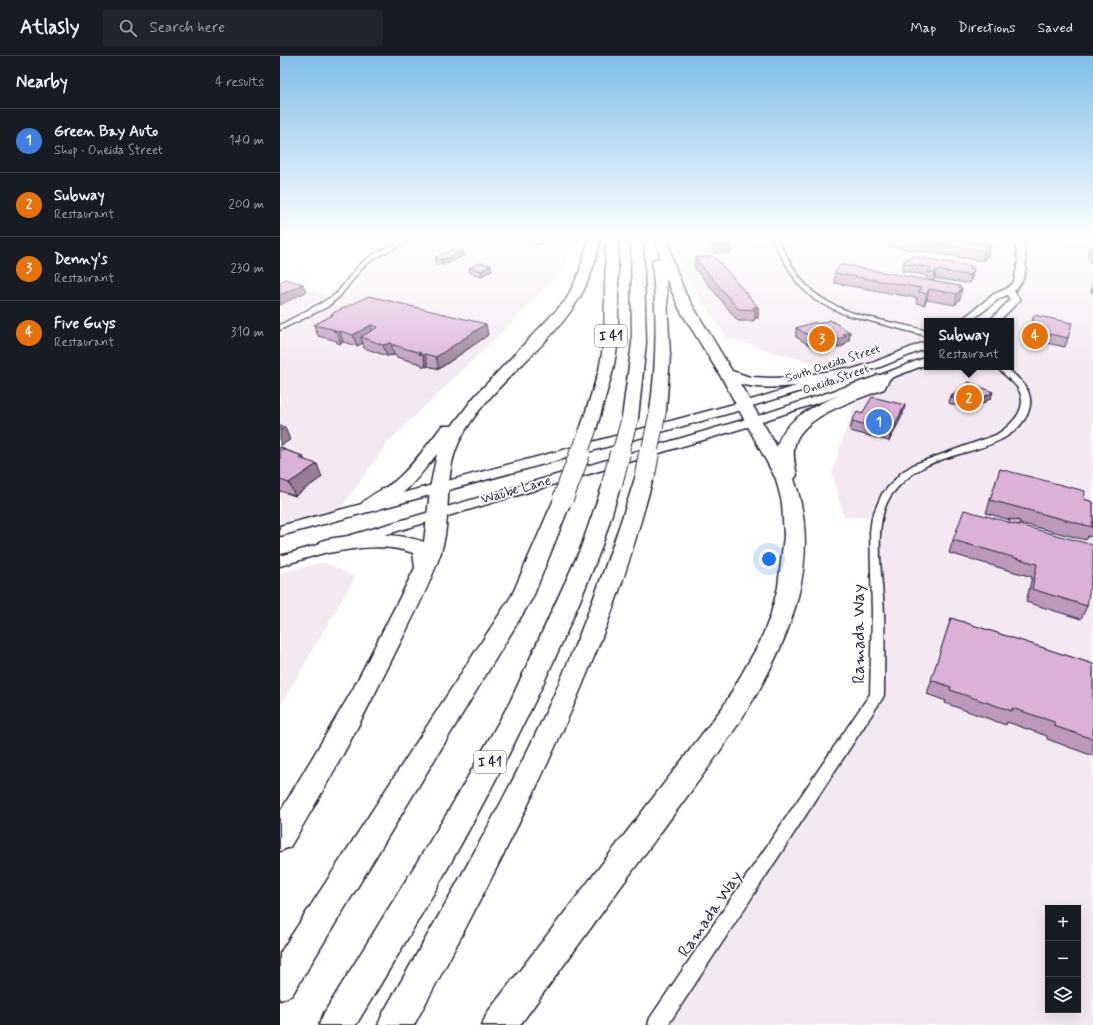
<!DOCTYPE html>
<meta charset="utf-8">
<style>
body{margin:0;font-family:Mynerve,sans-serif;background:#20242c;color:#f1f3f6}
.controls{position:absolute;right:12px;bottom:12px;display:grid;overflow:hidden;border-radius:0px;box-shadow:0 4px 16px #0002}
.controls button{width:36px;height:36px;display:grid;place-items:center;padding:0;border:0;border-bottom:1px solid #363941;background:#171b24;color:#f1f3f6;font:20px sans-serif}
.you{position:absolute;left:489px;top:503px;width:14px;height:14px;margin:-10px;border:3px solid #fff;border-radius:50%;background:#1a73e8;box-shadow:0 0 0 6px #1a73e833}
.badge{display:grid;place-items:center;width:26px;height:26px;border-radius:50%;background:#d1495b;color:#fff;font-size:13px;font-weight:700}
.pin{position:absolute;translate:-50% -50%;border:2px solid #fff;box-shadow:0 1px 4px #0006}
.popup{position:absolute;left:644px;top:262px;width:90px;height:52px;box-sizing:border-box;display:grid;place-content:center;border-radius:0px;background:#171b24;filter:drop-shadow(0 1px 3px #0005);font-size:13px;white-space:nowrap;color:#9ea1a6}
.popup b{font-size:15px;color:#f1f3f6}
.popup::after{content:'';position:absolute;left:50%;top:100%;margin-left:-8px;border:8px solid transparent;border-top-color:#171b24}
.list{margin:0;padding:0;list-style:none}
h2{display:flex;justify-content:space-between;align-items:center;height:52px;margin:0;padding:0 16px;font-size:17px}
h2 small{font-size:13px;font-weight:400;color:#9ea1a6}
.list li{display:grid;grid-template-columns:26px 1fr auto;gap:12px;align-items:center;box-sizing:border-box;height:64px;padding:0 16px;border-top:1px solid #363941}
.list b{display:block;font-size:15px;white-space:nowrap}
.list p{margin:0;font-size:13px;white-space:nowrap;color:#9ea1a6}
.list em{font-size:13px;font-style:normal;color:#9ea1a6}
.icon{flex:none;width:22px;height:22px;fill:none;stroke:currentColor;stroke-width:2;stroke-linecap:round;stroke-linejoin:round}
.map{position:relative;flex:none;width:813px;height:969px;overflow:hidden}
header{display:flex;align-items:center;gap:24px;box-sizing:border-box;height:56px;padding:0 20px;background:#171b24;border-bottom:1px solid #363941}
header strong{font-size:19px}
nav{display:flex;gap:22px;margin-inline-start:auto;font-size:14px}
.search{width:280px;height:36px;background:#20242c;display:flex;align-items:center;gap:10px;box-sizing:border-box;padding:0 14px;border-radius:0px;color:#9ea1a6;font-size:15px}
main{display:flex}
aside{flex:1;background:#171b24}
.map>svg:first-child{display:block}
.built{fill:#f4e8f3;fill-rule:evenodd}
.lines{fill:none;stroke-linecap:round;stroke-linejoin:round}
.minor-casing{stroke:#22223b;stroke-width:3}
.tertiary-casing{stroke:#22223b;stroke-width:3}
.secondary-casing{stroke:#22223b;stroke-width:3}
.motorway-casing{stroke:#22223b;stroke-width:3}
.minor{fill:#fff;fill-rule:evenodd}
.tertiary{fill:#fff;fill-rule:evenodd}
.secondary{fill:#fff;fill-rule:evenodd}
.motorway{fill:#fff;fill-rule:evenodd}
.motorway-bridge-far1-casing{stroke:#22223b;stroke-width:18;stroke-linecap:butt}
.motorway-bridge-casing{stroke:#22223b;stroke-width:22;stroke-linecap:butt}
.motorway-bridge-far1{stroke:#fff;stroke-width:16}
.motorway-bridge{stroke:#fff;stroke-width:20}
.wall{fill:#bc98ba;stroke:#22223b}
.shaded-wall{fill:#997c97;stroke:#22223b}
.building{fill:#dbb1d8;stroke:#22223b}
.labels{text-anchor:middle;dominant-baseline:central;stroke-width:3.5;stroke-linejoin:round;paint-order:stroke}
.far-street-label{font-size:12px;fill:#22223b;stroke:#fff}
.shield{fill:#fff;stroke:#646476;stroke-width:1}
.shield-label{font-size:13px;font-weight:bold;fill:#22223b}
.street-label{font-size:14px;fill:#22223b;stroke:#fff}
.near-street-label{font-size:17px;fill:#22223b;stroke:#fff}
</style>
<header>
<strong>Atlasly</strong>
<div class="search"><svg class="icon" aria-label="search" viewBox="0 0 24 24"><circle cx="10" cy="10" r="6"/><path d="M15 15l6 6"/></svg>Search here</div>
<nav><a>Map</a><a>Directions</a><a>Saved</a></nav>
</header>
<main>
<aside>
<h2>Nearby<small>4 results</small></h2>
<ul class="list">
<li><span class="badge" style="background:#3f7fe0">1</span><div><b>Green Bay Auto</b><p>Shop · Oneida Street</p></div><em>140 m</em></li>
<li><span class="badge" style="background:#e8710a">2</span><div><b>Subway</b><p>Restaurant</p></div><em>200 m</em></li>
<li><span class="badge" style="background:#e8710a">3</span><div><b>Denny's</b><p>Restaurant</p></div><em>230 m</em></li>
<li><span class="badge" style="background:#e8710a">4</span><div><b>Five Guys</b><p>Restaurant</p></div><em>310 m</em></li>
</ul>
</aside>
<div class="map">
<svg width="813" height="969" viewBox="0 0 813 969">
<rect width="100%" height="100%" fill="#fff"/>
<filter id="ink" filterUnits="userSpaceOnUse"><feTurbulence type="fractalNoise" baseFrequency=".025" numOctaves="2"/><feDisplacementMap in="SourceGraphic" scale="8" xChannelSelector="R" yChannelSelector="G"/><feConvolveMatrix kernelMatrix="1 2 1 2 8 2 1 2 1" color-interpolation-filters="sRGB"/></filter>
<g filter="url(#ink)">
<g class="built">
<polygon points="137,183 295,183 282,215 222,276 109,385 61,452 0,470 0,276 56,245 71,233 81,217 92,208"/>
<path d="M394,183H813V969H377L597,639L596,461H564L552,416L574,349L612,318L647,304V311H731V265H714L735,244L729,235L685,265H647V288L566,317L447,282L402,214ZM768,852H798V954H768Z"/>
<polygon points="0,226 49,239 0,266"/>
<polygon points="39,507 46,507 75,521 0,650 0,517"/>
</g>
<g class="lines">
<g class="minor-casing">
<g id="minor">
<polygon points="125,183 133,183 95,202 83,211 60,240 47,251 0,274 0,269 41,247 56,238 79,209 91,200"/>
<polygon points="242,183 254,183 261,186 258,188"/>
<path d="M491,183H497C507,199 514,217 527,230C558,262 607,263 647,275V280L564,258L535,244L518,228Z"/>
<path d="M717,311H726C732,317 740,323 745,330C759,350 742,372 724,382C699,396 667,398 642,412C631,418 620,428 612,438C591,466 603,523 604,557C605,584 604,612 604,639L602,643L388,969H368L370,962L590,638L592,557L590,476L592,461L602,438L622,416L635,408L716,379C732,369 751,351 737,331C731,324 723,318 717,311Z"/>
</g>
</g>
<g class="tertiary-casing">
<g id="tertiary">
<path d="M735,183H743C746,203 750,221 734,235L740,244L719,265H709L730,244L727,239L720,242L691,265H680L714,238L726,233L734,226L738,206Z"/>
<polygon points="647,285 647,292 600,311 469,351 465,352 459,349 461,347 592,307"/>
<polygon points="647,301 647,308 606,324 477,367 469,367 467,365 469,363 598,320"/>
</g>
</g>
<g class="secondary-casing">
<g id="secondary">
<polygon points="465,345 469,346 471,349 469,352 0,480 0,470"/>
<polygon points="473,361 479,365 477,368 0,510 0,500"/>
</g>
</g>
<g class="motorway-casing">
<g id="motorway">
<path d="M309,183H321C316,202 311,222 301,239C270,294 208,328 179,386C162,422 173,463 160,499C148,533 131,565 115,597C83,663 48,728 10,791L0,795V756L72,635L135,512L133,497C106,487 76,492 48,497L41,495L38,490L41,485L48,483C80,478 113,475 144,486L151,427L157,398C138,421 120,448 89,456L82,454L80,450C86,440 105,433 115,425C132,411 148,388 162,370H172L195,340L286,244L298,220Z"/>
<polygon points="326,183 338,183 338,286 333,314 316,374 314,378 308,379 302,378 300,374 319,314 324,286"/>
<polygon points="351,183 363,183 366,287 358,362 356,365 350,367 344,365 342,362 352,287"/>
<path d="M376,183H388L392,202L405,237L452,315L470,321L492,322L517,321L566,312L571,314L574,317L571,320L566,322C532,327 495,337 460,328L497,391C505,354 562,339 592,327L597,319H607L610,322L604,333C579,343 523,359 515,388C512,398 515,410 517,419L514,423C561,555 446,685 375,784C330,846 285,907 240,969H202L207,957L443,651L480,586L490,561L498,531L504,480L502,447L496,423L443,324L400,254L386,222L390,299L386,355L384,358L378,360L372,358L370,355C377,305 377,255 372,205L374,203L380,202Z"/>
<path d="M365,414L371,415L374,419C360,468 347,516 329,563C275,704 205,837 134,969H98L103,957C164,850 227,744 277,632C308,562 333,492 356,419L359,415Z"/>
<path d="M332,422L338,424L341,428C334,450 328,473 320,495C256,661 168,817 76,969H39L44,957L168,756L230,646L300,494L323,428L326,424Z"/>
<polygon points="283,437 290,439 292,443 253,541 12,939 0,944 0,897 232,539 274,443 276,439"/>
</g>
</g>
<use href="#minor" class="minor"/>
<use href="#tertiary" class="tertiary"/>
<use href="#secondary" class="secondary"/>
<use href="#motorway" class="motorway"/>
<g class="motorway-bridge-far1-casing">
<g id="motorway-bridge-far1">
<polyline points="299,398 308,374"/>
<polyline points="340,398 350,362"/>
<polyline points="369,398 378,355"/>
</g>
</g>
<g class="motorway-bridge-casing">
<g id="motorway-bridge">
<polyline points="365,419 369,397"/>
<polyline points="332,428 340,397"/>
<polyline points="283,443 300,397"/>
</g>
</g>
<use href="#motorway-bridge-far1" class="motorway-bridge-far1"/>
<use href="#motorway-bridge" class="motorway-bridge"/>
</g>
<g class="wall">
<polygon points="410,183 466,183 466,185 452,186 452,195 451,195 451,197 434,197 428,185 411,186"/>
<polygon points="609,183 671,183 711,189 708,200 703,205 608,190"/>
<polygon points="813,189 813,207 810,206 811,202 807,200 810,190"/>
<polygon points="183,194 184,199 169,207 162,209 156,208 155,202"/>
<polygon points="415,202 478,251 478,262 475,262 474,265 458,265 415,212"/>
<polygon points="623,207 691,212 692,221 689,227 685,227 655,222 653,225 680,232 680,243 675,249 647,244 644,249 636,247 637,242 554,227 555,217 646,224 647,220 645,219 622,215"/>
<polygon points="189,212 212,214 202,220 190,217"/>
<polygon points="813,226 813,237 811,236"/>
<polygon points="51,258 208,279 159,313 148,310 146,311 142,310 141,308 116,301 115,299 114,299 107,300 84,292 83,287 77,290 63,286 61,288 57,287 57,285 38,280 34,269 51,260"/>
<polygon points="754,259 788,282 785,291 747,283"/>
<polygon points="538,268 570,276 569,284 566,286 565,289 557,292 554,290 539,295 516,281 516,272"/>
<polygon points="671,339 711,342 693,354 686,351 684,353 669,347"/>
<polygon points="582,358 623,358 609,385 570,375 572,365"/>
<polygon points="0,391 5,394 23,400 24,403 42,421 15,440 0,435"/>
<polygon points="720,413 804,443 813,446 813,481 808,480 806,484 740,467 739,469 807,550 801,563 746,546 752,521 669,497 673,484 729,467 730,464 706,457"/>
<polygon points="671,562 813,608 813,700 767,683 767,680 727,666 726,669 665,647 666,645 647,638"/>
</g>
<g class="shaded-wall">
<polygon points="711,189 708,200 703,205 705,195"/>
<polygon points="183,194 184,199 169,207 162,209 161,204"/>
<polygon points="211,209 212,214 202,220 201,215"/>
<polygon points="694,213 692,221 689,227 691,219"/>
<polygon points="656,214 655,222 653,225 655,217"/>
<polygon points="23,228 26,236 0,249 0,239"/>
<polygon points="680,230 679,237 682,232 680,243 675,249 677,238"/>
<polygon points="649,233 647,244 644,249 647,238"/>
<polygon points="473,251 478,251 478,262 475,262 475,254"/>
<polygon points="206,268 208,279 159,313 156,301"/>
<polygon points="91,269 94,280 81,281 83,287 77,290 73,279"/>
<polygon points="60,275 63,286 61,288 57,276"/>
<polygon points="570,276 569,284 566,286 565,289 557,292 558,283 563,278"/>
<polygon points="555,281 554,290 539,295 540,286"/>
<polygon points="111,287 114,299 107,300 103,289"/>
<polygon points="145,298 148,310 146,311 143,299"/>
<polygon points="713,336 711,342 693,354 694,347"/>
<polygon points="688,345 686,351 684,353 686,347"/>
<polygon points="625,349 623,358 609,385 611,376"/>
<polygon points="5,371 10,384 0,390 0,374"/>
<polygon points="23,400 28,412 19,402"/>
<polygon points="37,408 42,421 15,440 9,427"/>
</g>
<g class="building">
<polygon points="431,183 450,183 452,187 450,187 451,189 434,190"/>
<polygon points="630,183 671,183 711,189 705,195"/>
<polygon points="175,192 183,194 168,202 161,204 155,202"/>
<polygon points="434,200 478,251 473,251 475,254 458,253 415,202"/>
<polygon points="632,200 691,210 690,212 694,213 691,219 687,219 656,214 655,217 648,216 651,213 647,211 623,207 627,202 631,202"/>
<polygon points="198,207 211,209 201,215 189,212"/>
<polygon points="564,209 680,230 679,232 682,232 677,238 649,233 647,238 639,236 641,232 555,217 559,210"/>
<polygon points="5,223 23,228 0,239 0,226"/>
<polygon points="89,240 206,268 156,301 145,298 143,299 139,298 141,297 113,289 114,289 111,287 103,289 81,281 98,271 91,269 73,279 60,275 57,276 53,275 56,274 34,269 53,259 51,258"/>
<polygon points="754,259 792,267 788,282 750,274"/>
<polygon points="550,264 570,276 563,278 566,280 558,283 555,281 540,286 516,272 535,266 538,268"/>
<polygon points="689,326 713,336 694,347 688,345 686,347 671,341 674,339 671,339"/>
<polygon points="592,341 625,349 611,376 572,365 577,356 582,358"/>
<polygon points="0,370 5,371 0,374"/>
<polygon points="0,391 4,392 2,393 23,400 19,402 37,408 9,427 0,424"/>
<polygon points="720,413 805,435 804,443 813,446 813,467 812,466 812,471 710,444"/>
<polygon points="684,454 813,489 813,511 807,550 752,533 757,508 673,484"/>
<polygon points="730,463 740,465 739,469 729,467"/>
<polygon points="671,562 813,608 813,683 774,670 774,666 732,652 732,655 670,634 671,631 651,624"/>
</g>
</g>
<linearGradient id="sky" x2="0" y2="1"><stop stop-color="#80bee7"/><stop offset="0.57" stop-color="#fff"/><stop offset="1" stop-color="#fff" stop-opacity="0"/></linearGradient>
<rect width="813" height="319" fill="url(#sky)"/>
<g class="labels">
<g class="far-street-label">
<text transform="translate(553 308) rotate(-18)">South Oneida Street</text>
<text transform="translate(556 324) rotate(-19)">Oneida Street</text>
</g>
<g class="shield">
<rect x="315" y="269" width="32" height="22" rx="3"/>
<rect x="194" y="695" width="32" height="22" rx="3"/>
</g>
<g class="shield-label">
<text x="331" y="280">I 41</text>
<text x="210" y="706">I 41</text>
</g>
<g class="street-label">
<text transform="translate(236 434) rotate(-16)">Waube Lane</text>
</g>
<g class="near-street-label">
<text transform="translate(579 578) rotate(-90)">Ramada Way</text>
<text transform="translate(430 858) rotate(-56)">Ramada Way</text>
</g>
</g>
</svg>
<div class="controls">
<button>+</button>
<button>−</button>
<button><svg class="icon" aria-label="layers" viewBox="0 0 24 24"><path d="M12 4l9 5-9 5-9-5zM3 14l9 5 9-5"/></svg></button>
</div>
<div class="you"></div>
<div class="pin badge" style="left:599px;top:366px;background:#3f7fe0">1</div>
<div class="pin badge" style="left:689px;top:342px;background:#e8710a">2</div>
<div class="popup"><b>Subway</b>Restaurant</div>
<div class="pin badge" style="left:542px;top:283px;background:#e8710a">3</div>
<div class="pin badge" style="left:755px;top:280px;background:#e8710a">4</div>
</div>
</main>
